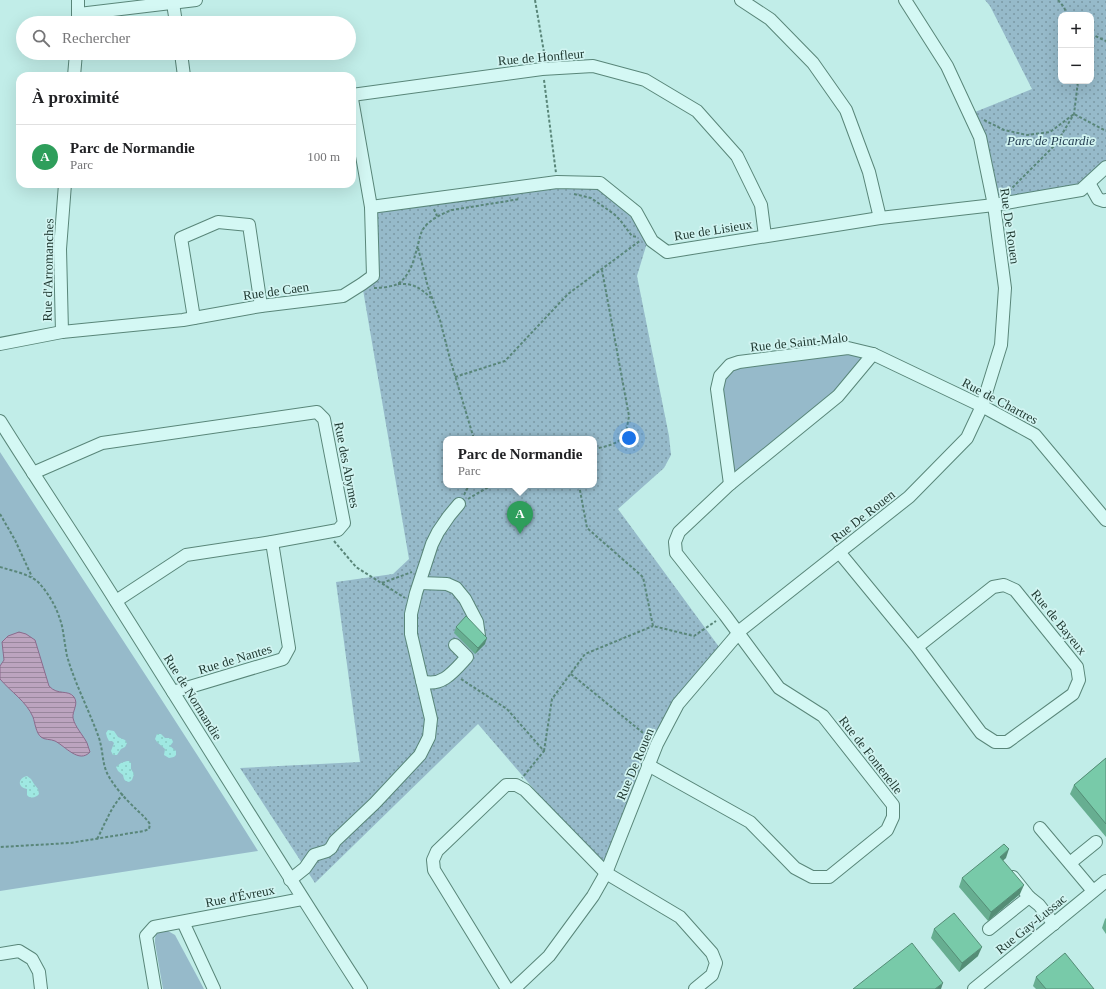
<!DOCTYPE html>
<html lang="fr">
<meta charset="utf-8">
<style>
body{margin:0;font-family:Georgia,serif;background:#f6f6f6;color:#202124}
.controls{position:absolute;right:12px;top:12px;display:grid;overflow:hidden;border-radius:8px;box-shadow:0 4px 16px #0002}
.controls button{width:36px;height:36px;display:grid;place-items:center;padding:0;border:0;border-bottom:1px solid #e0e0e0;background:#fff;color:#202124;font:20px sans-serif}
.you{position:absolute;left:629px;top:438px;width:14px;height:14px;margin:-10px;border:3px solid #fff;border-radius:50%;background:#1a73e8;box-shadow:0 0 0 6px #1a73e833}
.badge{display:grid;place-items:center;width:26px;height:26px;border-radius:50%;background:#2b933d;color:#fff;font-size:13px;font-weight:700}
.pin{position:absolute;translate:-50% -33px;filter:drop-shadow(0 1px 2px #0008)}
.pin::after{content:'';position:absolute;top:21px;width:14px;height:12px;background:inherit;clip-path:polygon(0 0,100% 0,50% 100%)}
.popup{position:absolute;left:443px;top:436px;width:154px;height:52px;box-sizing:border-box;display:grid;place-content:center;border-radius:8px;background:#fff;filter:drop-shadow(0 1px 3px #0005);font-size:13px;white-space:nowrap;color:#757577}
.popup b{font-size:15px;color:#202124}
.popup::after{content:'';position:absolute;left:50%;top:100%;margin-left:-8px;border:8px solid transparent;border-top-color:#fff}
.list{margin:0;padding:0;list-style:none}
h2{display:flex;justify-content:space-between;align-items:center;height:52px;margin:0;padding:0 16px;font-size:17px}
h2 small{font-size:13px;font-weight:400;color:#757577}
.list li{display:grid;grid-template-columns:26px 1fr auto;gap:12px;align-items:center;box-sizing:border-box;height:64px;padding:0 16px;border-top:1px solid #e0e0e0}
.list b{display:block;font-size:15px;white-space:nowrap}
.list p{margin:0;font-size:13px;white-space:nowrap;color:#757577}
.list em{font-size:13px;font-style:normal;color:#757577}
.icon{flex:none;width:22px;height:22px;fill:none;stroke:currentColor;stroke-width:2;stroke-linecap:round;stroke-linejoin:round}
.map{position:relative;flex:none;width:1106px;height:989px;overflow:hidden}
.search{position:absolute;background:#fff;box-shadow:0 4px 16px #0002;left:16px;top:16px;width:340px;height:44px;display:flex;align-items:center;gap:10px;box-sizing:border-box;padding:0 14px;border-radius:22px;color:#757577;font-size:15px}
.panel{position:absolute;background:#fff;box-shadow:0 4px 16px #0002;left:16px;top:72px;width:340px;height:116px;border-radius:12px}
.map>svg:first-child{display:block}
.grass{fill:#96baca}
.sand{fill:url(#sand-dots)}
.park{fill:url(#park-dots);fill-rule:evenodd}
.water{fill:url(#water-rules);stroke:#8b6b8d}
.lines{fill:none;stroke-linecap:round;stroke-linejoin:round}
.minor-casing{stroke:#598679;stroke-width:14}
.path{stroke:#598679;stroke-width:2;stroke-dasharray:3 2;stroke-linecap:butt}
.minor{stroke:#d4f8f4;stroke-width:12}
.wall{fill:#67ae91}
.shaded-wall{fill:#548d76}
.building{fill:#78caa9;stroke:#548d76}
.labels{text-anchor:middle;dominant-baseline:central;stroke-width:3.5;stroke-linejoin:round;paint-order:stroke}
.street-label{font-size:13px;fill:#1d362e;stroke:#d1f4f1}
.park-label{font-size:13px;font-style:italic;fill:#243e52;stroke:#d1f4f1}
</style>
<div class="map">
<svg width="1106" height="989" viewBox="0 0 1106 989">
<defs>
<pattern id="sand-dots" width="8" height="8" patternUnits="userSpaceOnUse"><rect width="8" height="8" fill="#9fe8e2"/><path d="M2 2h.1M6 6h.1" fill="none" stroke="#88c8c2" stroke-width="1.8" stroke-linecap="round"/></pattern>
<pattern id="park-dots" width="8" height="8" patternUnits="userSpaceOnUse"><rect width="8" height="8" fill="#96baca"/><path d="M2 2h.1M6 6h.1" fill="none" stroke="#7a98a4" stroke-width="1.8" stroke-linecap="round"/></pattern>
<pattern id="water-rules" width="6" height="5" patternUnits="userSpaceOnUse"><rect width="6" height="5" fill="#bca4bf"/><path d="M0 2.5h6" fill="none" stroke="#98869c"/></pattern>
</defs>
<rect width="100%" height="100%" fill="#c1ede8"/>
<g class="grass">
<polygon points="848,348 873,354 838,396 730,484 720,376 730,365"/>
<path d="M0,452C86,585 174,716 258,851L0,891Z"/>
<path d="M162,930L168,931L175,935L204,989H163L155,943C155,936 155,933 162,930Z"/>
</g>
<g class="sand">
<polygon points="108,730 114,731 118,737 125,740 127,743 125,747 121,749 117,755 113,755 111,751 114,743 112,741 109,741 107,737 106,733"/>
<path d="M157,734H161L165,738C169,738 172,737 173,742L170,746L176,751V755L174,757L169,758L164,755L165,749L157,742L155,739Z"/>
<path d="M127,761H129L131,763V769L134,774L132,780L129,782C124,781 124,779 123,775L118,771L116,767L121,763Z"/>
<path d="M27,776L31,779L34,784L38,789L39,794C36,798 30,799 27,795V789C17,787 18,778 27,776Z"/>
</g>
<g class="park">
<path d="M985,0H1106V167L1081,190L994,205L970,114L1032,89L990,6ZM1061,15H1091V81H1061Z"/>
<path d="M600,183L636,212L652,241L646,246L637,276L669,436L671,455L664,468L618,509L722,651L678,704L606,873L478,724L315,883L240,768L360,762L336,582L393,574L409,559L362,284L373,275L371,207ZM446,439H594V485H446Z"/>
</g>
<path class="water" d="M19,632L26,634L35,640L49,686C58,696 68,689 74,697C79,704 72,711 73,718C75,727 83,735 87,743C88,746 89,749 90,752C79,764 65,746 55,741C51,739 44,740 41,737C36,733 35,723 33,717C26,701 11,692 0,679V666L4,660L2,642L8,636Z"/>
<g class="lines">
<g class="minor-casing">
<g id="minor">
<polyline points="741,0 770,19 813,63 846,110 869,172 880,218"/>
<polyline points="173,3 176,23"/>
<polyline points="79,14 196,0"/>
<polyline points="78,23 78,0"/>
<polyline points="181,53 184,76"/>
<polyline points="74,76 76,53"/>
<polyline points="352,95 542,69 593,66 645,80 697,111 737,156 761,205 765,236"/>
<polyline points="1089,183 1098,199 1104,201 1106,200"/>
<polyline points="371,207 557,182 600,183 636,212 652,241 667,252 880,218 994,205 1081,190 1106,167"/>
<polyline points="194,318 181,238 218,222 249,225 261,306"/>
<polyline points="62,332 60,249 65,184"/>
<polyline points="0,344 62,332 183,320 261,306 343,296 362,284 373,276 371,207 352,99"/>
<path d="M0,421C38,482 79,542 117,603C198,731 278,861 361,989"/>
<polyline points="33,473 102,443 317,412 324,419 344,523 338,530 272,542 186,555 116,601"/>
<polyline points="730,484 717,389 720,376 730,365 739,362 848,348 873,354 982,406 1035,435 1106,520"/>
<polyline points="839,552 917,647 981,733 995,742 1007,742 1073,694 1079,680 1077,667 1015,590 1004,585 993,587 917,647"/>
<polyline points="420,583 447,584 456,588 465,599 477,622 479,636"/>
<path d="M422,681C442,688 455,670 467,657L455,645"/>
<polyline points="173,692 283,659 289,648 272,542"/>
<polyline points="648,765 750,822 795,868 812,877 829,877 887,830 893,817 893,805 823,716 779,688 725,615 676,553 675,542 679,532 730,484 838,396 873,354"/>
<polyline points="1040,828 1093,891"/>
<polyline points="1070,863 1096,842"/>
<polyline points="290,880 305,868 314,855 327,851 331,848 335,841 375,803 420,755 429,737 431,719 411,634 411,614 416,593 432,544 438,532 449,516 459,504"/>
<polyline points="1029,897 1039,905 1054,924"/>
<polyline points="183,922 214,989"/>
<polyline points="989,929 1029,897 1013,877"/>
<polyline points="0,954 19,951 32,959 39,972 41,989"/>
<polyline points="155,989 146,936 154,927 302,899"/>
<polyline points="507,989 434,870 433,860 437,851 506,785 516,785 525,790 606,873 680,917 712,953 716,963 712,975 695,989"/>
<polyline points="514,989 549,956 593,896 606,873 657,744 678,704 742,629 909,497 967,438 982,406 1001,345 1005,288 994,205 980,137 947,66 905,0"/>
<polyline points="974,989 1106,881"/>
</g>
</g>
<g class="path">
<polyline points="535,0 545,58"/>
<polyline points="1058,0 1064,7 1067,15"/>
<polyline points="1091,34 1106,41"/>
<polyline points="544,80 556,173"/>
<polyline points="984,120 1004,130 1027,135 1050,132 1074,114 1106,131"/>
<polyline points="1009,191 1056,144 1074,114 1078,81"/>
<polyline points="574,194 591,198 614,214 620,220 632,236 637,237"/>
<polyline points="434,209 437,216"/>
<polyline points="418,248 428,287 440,320 450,359 474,439"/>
<path d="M398,284C414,283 420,288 431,298"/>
<path d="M374,288C381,288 389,287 395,285C406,281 413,265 415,255C418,247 419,238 422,231C427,221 441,214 452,210L520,199"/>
<polyline points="455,377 505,361 568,294 641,240"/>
<path d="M594,449C604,447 620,444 625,434C627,429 628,421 629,416L602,270"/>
<polyline points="579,485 587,528 643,577 653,626 694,636 716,621"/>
<polyline points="464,495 469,485"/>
<polyline points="468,499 492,485"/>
<polyline points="0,514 15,540 32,577"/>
<polyline points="334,541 356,567 405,598"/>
<path d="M0,567C13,571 30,574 39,583C50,595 58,610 62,626C64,636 65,646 67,656C75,684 89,710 99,738C103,750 102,762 107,773C112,784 127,801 136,809C141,814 146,818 150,824L149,829L144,831L70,843L0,847"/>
<polyline points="382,583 412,572"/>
<polyline points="571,674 648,737"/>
<polyline points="461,679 507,709 544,751 522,778"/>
<polyline points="544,751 552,699 585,654 653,626"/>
<path d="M97,839C101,832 103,826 107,819C111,810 116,802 123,794"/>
</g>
<use href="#minor" class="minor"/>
</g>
<g class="wall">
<polygon points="456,627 485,644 475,654 454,633"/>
<polygon points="1106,758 1106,837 1070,794 1074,785"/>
<polygon points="1006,858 1003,860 1020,894 988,921 959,887 962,878"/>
<polygon points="1106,918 1106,934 1102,928 1105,919"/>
<polygon points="934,929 978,956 959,972 931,938"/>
<polygon points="1036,977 1094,989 1036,989 1033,986"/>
</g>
<g class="shaded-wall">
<polygon points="487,638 485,644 475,654 478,648"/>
<polygon points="1009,849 1006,858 997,866 1000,857"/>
<polygon points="1024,885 1020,894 988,921 991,912"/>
<polygon points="982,947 978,956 959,972 962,963"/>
<polygon points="943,983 941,989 935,989"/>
</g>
<g class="building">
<polygon points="466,616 487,638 478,648 456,627"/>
<polygon points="1106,758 1106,824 1074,785"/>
<polygon points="1004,844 1009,849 1000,857 1024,885 991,912 962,878"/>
<polygon points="954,913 982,947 962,963 934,929"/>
<polygon points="912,943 943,983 935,989 853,989"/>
<polygon points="1065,953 1094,989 1046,989 1036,977"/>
</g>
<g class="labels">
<g class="street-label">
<text transform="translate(541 57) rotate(-5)">Rue de Honfleur</text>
<text transform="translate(1010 226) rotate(82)">Rue De Rouen</text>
<text transform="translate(713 230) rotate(-9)">Rue de Lisieux</text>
<text transform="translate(48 270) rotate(-89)">Rue d'Arromanches</text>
<text transform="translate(276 291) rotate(-8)">Rue de Caen</text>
<text transform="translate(799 342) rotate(-6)">Rue de Saint-Malo</text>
<text transform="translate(1000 401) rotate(28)">Rue de Chartres</text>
<text transform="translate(347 465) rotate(79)">Rue des Abymes</text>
<text transform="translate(863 516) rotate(-38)">Rue De Rouen</text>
<text transform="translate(1059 622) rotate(51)">Rue de Bayeux</text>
<text transform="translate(235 659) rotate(-17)">Rue de Nantes</text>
<text transform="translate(193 697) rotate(58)">Rue de Normandie</text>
<text transform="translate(871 755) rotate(52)">Rue de Fontenelle</text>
<text transform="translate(635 764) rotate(-67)">Rue De Rouen</text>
<text transform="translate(240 896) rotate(-11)">Rue d'Évreux</text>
<text transform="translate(1031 924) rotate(-39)">Rue Gay-Lussac</text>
</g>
<g class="park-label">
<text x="1051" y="140">Parc de Picardie</text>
</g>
</g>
</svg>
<div class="controls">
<button>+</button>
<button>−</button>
</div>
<div class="you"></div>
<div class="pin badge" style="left:520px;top:534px;background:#2e9e5b">A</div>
<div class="popup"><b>Parc de Normandie</b>Parc</div>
<div class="search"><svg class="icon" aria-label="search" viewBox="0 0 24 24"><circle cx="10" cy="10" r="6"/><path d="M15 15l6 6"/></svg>Rechercher</div>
<section class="panel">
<h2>À proximité<small></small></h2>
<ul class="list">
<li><span class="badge" style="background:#2e9e5b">A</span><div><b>Parc de Normandie</b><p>Parc</p></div><em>100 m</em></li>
</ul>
</section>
</div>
